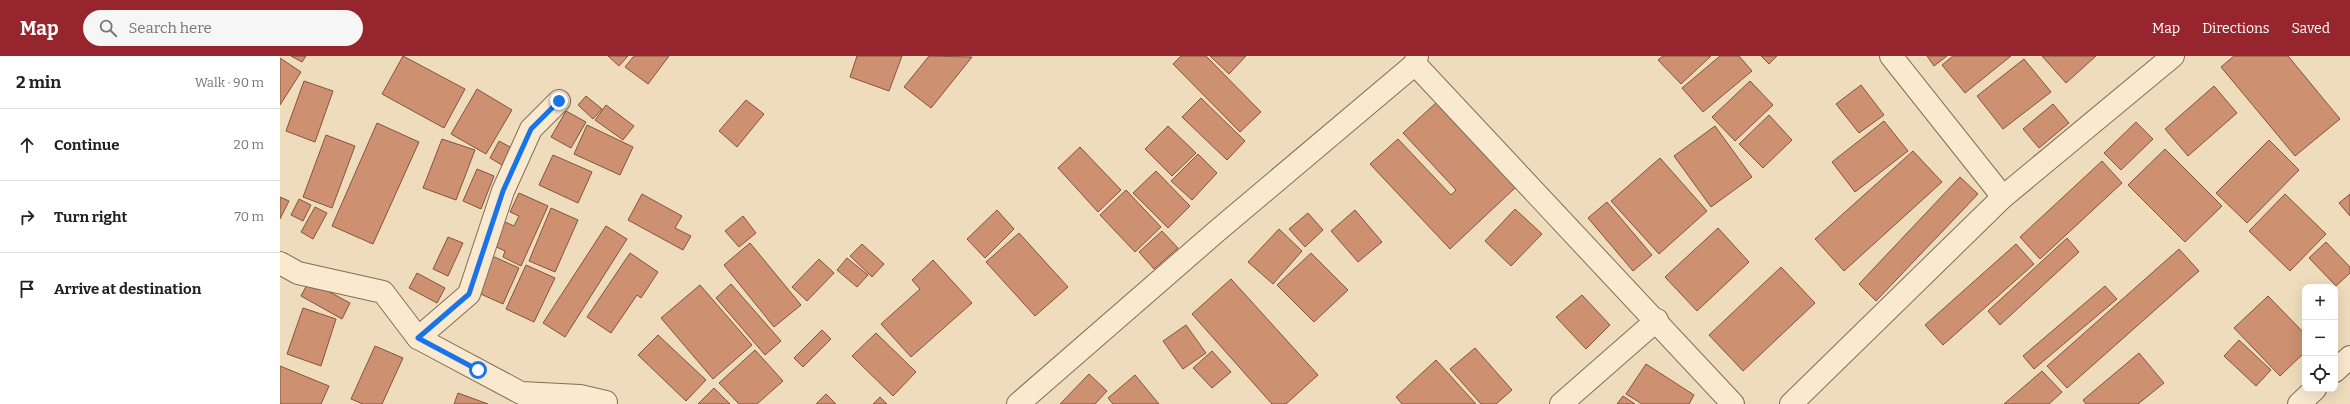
<!DOCTYPE html>
<meta charset="utf-8">
<style>
body{margin:0;font-family:Bitter,serif;background:#f6f6f6;color:#222}
.controls{position:absolute;right:12px;bottom:12px;display:grid;overflow:hidden;border-radius:8px;box-shadow:0 4px 16px #0002}
.controls button{width:36px;height:36px;display:grid;place-items:center;padding:0;border:0;border-bottom:1px solid #e0e0e0;background:#fff;color:#222;font:20px sans-serif}
.stop{position:absolute;width:12px;height:12px;margin:-9px;border:3px solid #1a73e8;border-radius:50%;background:#fff}
.stop.end{background:#1a73e8;border-color:#fff;box-shadow:0 1px 4px #0008}
.list{margin:0;padding:0;list-style:none}
h2{display:flex;justify-content:space-between;align-items:center;height:52px;margin:0;padding:0 16px;font-size:17px}
h2 small{font-size:13px;font-weight:400;color:#767676}
.list li{display:grid;grid-template-columns:26px 1fr auto;gap:12px;align-items:center;box-sizing:border-box;height:72px;padding:0 16px;border-top:1px solid #e0e0e0}
.list b{display:block;font-size:15px;white-space:nowrap}
.list em{font-size:13px;font-style:normal;color:#767676}
.icon{flex:none;width:22px;height:22px;fill:none;stroke:currentColor;stroke-width:2;stroke-linecap:round;stroke-linejoin:round}
.map{position:relative;flex:none;width:2070px;height:348px;overflow:hidden}
header{display:flex;align-items:center;gap:24px;box-sizing:border-box;height:56px;padding:0 20px;background:#96252e;color:#fff}
header strong{font-size:19px}
nav{display:flex;gap:22px;margin-inline-start:auto;font-size:14px}
.search{width:280px;height:36px;background:#f6f6f6;display:flex;align-items:center;gap:10px;box-sizing:border-box;padding:0 14px;border-radius:22px;color:#767676;font-size:15px}
main{display:flex}
aside{flex:1;background:#fff}
.map>svg:first-child{display:block}
.building{fill:#cd9071;stroke:#86533b}
.lines{fill:none;stroke-linecap:round;stroke-linejoin:round}
.minor-casing{stroke:#866c56;stroke-width:24}
.minor{stroke:#f9eacf;stroke-width:22}
.route{stroke:#1a73e8;stroke-width:5}
</style>
<header>
<strong>Map</strong>
<div class="search"><svg class="icon" aria-label="search" viewBox="0 0 24 24"><circle cx="10" cy="10" r="6"/><path d="M15 15l6 6"/></svg>Search here</div>
<nav><a>Map</a><a>Directions</a><a>Saved</a></nav>
</header>
<main>
<aside>
<h2>2 min<small>Walk · 90 m</small></h2>
<ul class="list">
<li><svg class="icon" aria-label="ahead" viewBox="0 0 24 24"><path d="M12 20V5M6 11l6-6 6 6"/></svg><div><b>Continue</b></div><em>20 m</em></li>
<li><svg class="icon" aria-label="right" viewBox="0 0 24 24"><path d="M7 20v-9h11M14 6l5 5-5 5"/></svg><div><b>Turn right</b></div><em>70 m</em></li>
<li><svg class="icon" aria-label="arrive" viewBox="0 0 24 24"><path d="M6 21V4h12l-3 4 3 4H6"/></svg><div><b>Arrive at destination</b></div></li>
</ul>
</aside>
<div class="map">
<svg width="2070" height="348" viewBox="0 0 2070 348">
<rect width="100%" height="100%" fill="#eedcbc"/>
<g class="building">
<polygon points="11,0 26,0 22,6"/>
<polygon points="123,0 185,33 164,72 102,38"/>
<polygon points="328,0 348,0 339,10"/>
<polygon points="354,0 389,0 368,28 345,11"/>
<polygon points="577,0 622,0 609,35 570,21"/>
<polygon points="649,0 692,1 651,52 624,31"/>
<polygon points="901,0 926,0 981,56 960,76 893,8"/>
<polygon points="930,0 966,0 949,18"/>
<polygon points="1383,0 1431,0 1401,28 1378,4"/>
<polygon points="1440,0 1459,0 1472,15 1423,56 1402,32"/>
<polygon points="1481,0 1497,0 1489,8"/>
<polygon points="1647,0 1667,0 1654,10"/>
<polygon points="1673,0 1731,0 1685,37 1662,9"/>
<polygon points="1762,0 1816,0 1786,27"/>
<polygon points="1954,0 2008,0 2060,63 2015,100 1941,11"/>
<polygon points="0,2 21,16 0,49"/>
<polygon points="1744,3 1771,36 1723,73 1697,40"/>
<polygon points="24,25 53,35 35,86 6,75"/>
<polygon points="1470,25 1493,49 1455,85 1432,61"/>
<polygon points="1581,29 1604,59 1579,77 1556,48"/>
<polygon points="1934,30 1957,57 1908,100 1885,73"/>
<polygon points="197,33 232,54 206,98 171,78"/>
<polygon points="306,40 322,53 313,63 298,49"/>
<polygon points="921,42 965,85 947,104 902,61"/>
<polygon points="466,44 484,58 457,91 439,75"/>
<polygon points="1157,46 1236,131 1170,193 1090,108 1118,83 1171,139 1176,134 1123,77"/>
<polygon points="1773,48 1789,67 1759,92 1743,73"/>
<polygon points="326,49 354,70 343,84 315,64"/>
<polygon points="286,55 306,66 291,92 271,81"/>
<polygon points="1489,59 1512,84 1483,112 1459,88"/>
<polygon points="1604,65 1628,95 1575,136 1552,106"/>
<polygon points="1856,66 1873,83 1841,114 1824,97"/>
<polygon points="97,67 139,86 93,188 52,170"/>
<polygon points="307,69 353,91 340,119 294,98"/>
<polygon points="888,70 916,97 892,120 865,93"/>
<polygon points="1435,70 1472,121 1431,151 1394,100"/>
<polygon points="46,79 75,90 52,152 23,141"/>
<polygon points="162,83 195,94 176,144 143,132"/>
<polygon points="1989,84 2019,114 1967,167 1936,137"/>
<polygon points="219,85 232,92 222,109 210,102"/>
<polygon points="800,91 841,134 818,156 778,112"/>
<polygon points="1885,93 1942,150 1905,186 1848,129"/>
<polygon points="1633,95 1662,126 1564,215 1535,183"/>
<polygon points="918,98 937,117 912,144 891,125"/>
<polygon points="273,99 312,116 298,147 259,129"/>
<polygon points="1380,102 1427,155 1379,198 1331,145"/>
<polygon points="1822,105 1842,127 1760,203 1740,181"/>
<polygon points="197,113 214,120 201,153 183,145"/>
<polygon points="876,115 910,150 888,172 853,137"/>
<polygon points="1680,121 1698,138 1596,245 1579,228"/>
<polygon points="846,134 881,171 855,196 820,159"/>
<polygon points="239,137 268,150 241,210 223,201 225,195 212,189 223,165 234,170 239,160 230,156"/>
<polygon points="362,138 402,160 395,172 411,180 403,194 348,164"/>
<polygon points="2005,138 2046,178 2010,215 1969,175"/>
<polygon points="2070,138 2070,160 2059,147"/>
<polygon points="0,141 9,145 0,163"/>
<polygon points="19,143 31,149 23,165 11,159"/>
<polygon points="1327,146 1372,199 1353,215 1308,162"/>
<polygon points="35,151 47,157 33,183 21,176"/>
<polygon points="271,152 298,164 275,216 249,205"/>
<polygon points="1235,153 1262,178 1231,210 1205,185"/>
<polygon points="717,154 734,173 705,202 687,183"/>
<polygon points="1075,154 1102,186 1078,206 1051,175"/>
<polygon points="1028,157 1043,174 1025,191 1009,173"/>
<polygon points="463,160 476,177 459,191 445,175"/>
<polygon points="326,170 347,183 285,281 263,267"/>
<polygon points="1438,172 1469,206 1417,255 1385,221"/>
<polygon points="999,173 1022,195 993,228 968,206"/>
<polygon points="882,175 898,192 874,213 859,196"/>
<polygon points="739,177 788,231 755,260 706,206"/>
<polygon points="168,181 183,187 168,220 153,213"/>
<polygon points="1787,182 1799,196 1720,269 1708,255"/>
<polygon points="2046,186 2070,211 2070,217 2056,230 2029,202"/>
<polygon points="470,187 521,249 494,271 444,209"/>
<polygon points="582,188 604,208 592,221 570,200"/>
<polygon points="1736,188 1754,208 1663,289 1645,269"/>
<polygon points="1899,193 1919,215 1787,332 1767,310"/>
<polygon points="350,197 378,216 361,242 357,239 331,277 307,261"/>
<polygon points="1031,197 1068,234 1034,266 997,229"/>
<polygon points="210,199 239,212 223,248 194,235"/>
<polygon points="567,202 588,219 577,231 557,214"/>
<polygon points="539,203 554,217 527,245 512,231"/>
<polygon points="653,204 692,247 631,301 601,268 640,233 632,224"/>
<polygon points="246,209 275,222 254,266 226,253"/>
<polygon points="1501,211 1535,247 1463,315 1429,279"/>
<polygon points="137,217 165,232 157,247 129,232"/>
<polygon points="951,223 1038,319 1006,348 992,348 912,258"/>
<polygon points="29,225 70,247 62,263 21,240"/>
<polygon points="451,228 501,285 485,299 436,242"/>
<polygon points="420,229 472,289 433,323 381,262"/>
<polygon points="1825,230 1837,243 1754,313 1743,300"/>
<polygon points="1302,239 1330,269 1306,293 1276,261"/>
<polygon points="1988,240 2025,278 2025,296 2000,320 1954,272"/>
<polygon points="23,252 56,263 41,310 7,298"/>
<polygon points="906,269 926,297 903,313 883,285"/>
<polygon points="542,274 551,283 523,311 514,302"/>
<polygon points="596,277 636,316 613,340 572,300"/>
<polygon points="378,279 426,324 406,345 358,299"/>
<polygon points="1959,284 1991,314 1976,330 1944,300"/>
<polygon points="95,290 123,302 102,348 83,348 71,343"/>
<polygon points="1195,292 1232,334 1216,348 1201,348 1170,313"/>
<polygon points="475,294 503,325 477,348 459,348 439,327"/>
<polygon points="932,295 951,316 932,332 913,312"/>
<polygon points="1859,297 1884,327 1858,348 1806,348 1803,344"/>
<polygon points="1156,304 1196,348 1122,348 1116,341"/>
<polygon points="1366,308 1414,339 1409,348 1362,348 1346,338"/>
<polygon points="0,310 49,330 41,348 0,348"/>
<polygon points="1762,315 1782,336 1769,348 1724,348"/>
<polygon points="809,318 827,335 815,348 780,348"/>
<polygon points="855,319 879,348 833,348 828,342"/>
<polygon points="434,332 450,348 418,348"/>
<polygon points="178,337 208,348 174,348"/>
<polygon points="546,338 556,348 536,348"/>
<polygon points="1343,340 1355,348 1337,348"/>
<polygon points="600,341 607,348 593,348"/>
</g>
<g class="lines">
<g class="minor-casing">
<g id="minor">
<polyline points="1137,0 1135,8 1453,348"/>
<polyline points="1611,0 1723,141"/>
<polyline points="0,207 18,217 103,236 138,282 241,337 300,340 326,346"/>
<polyline points="138,282 189,238 223,135 251,73 279,45"/>
<polyline points="2055,315 2070,301"/>
<polyline points="738,348 937,175 1135,8"/>
<polyline points="1281,348 1377,264"/>
<polyline points="1511,348 1723,141 1893,0"/>
<polyline points="2019,348 2035,333"/>
</g>
</g>
<use href="#minor" class="minor"/>
</g>
<g class="lines">
<polyline class="route" points="198,314 138,282 189,238 223,135 251,73 279,45"/>
</g>
</svg>
<div class="controls">
<button>+</button>
<button>−</button>
<button><svg class="icon" aria-label="locate" viewBox="0 0 24 24"><circle cx="12" cy="12" r="6"/><path d="M12 2v4M12 18v4M2 12h4M18 12h4"/></svg></button>
</div>
<div class="stop" style="left:198px;top:314px"></div>
<div class="stop end" style="left:279px;top:45px"></div>
</div>
</main>
